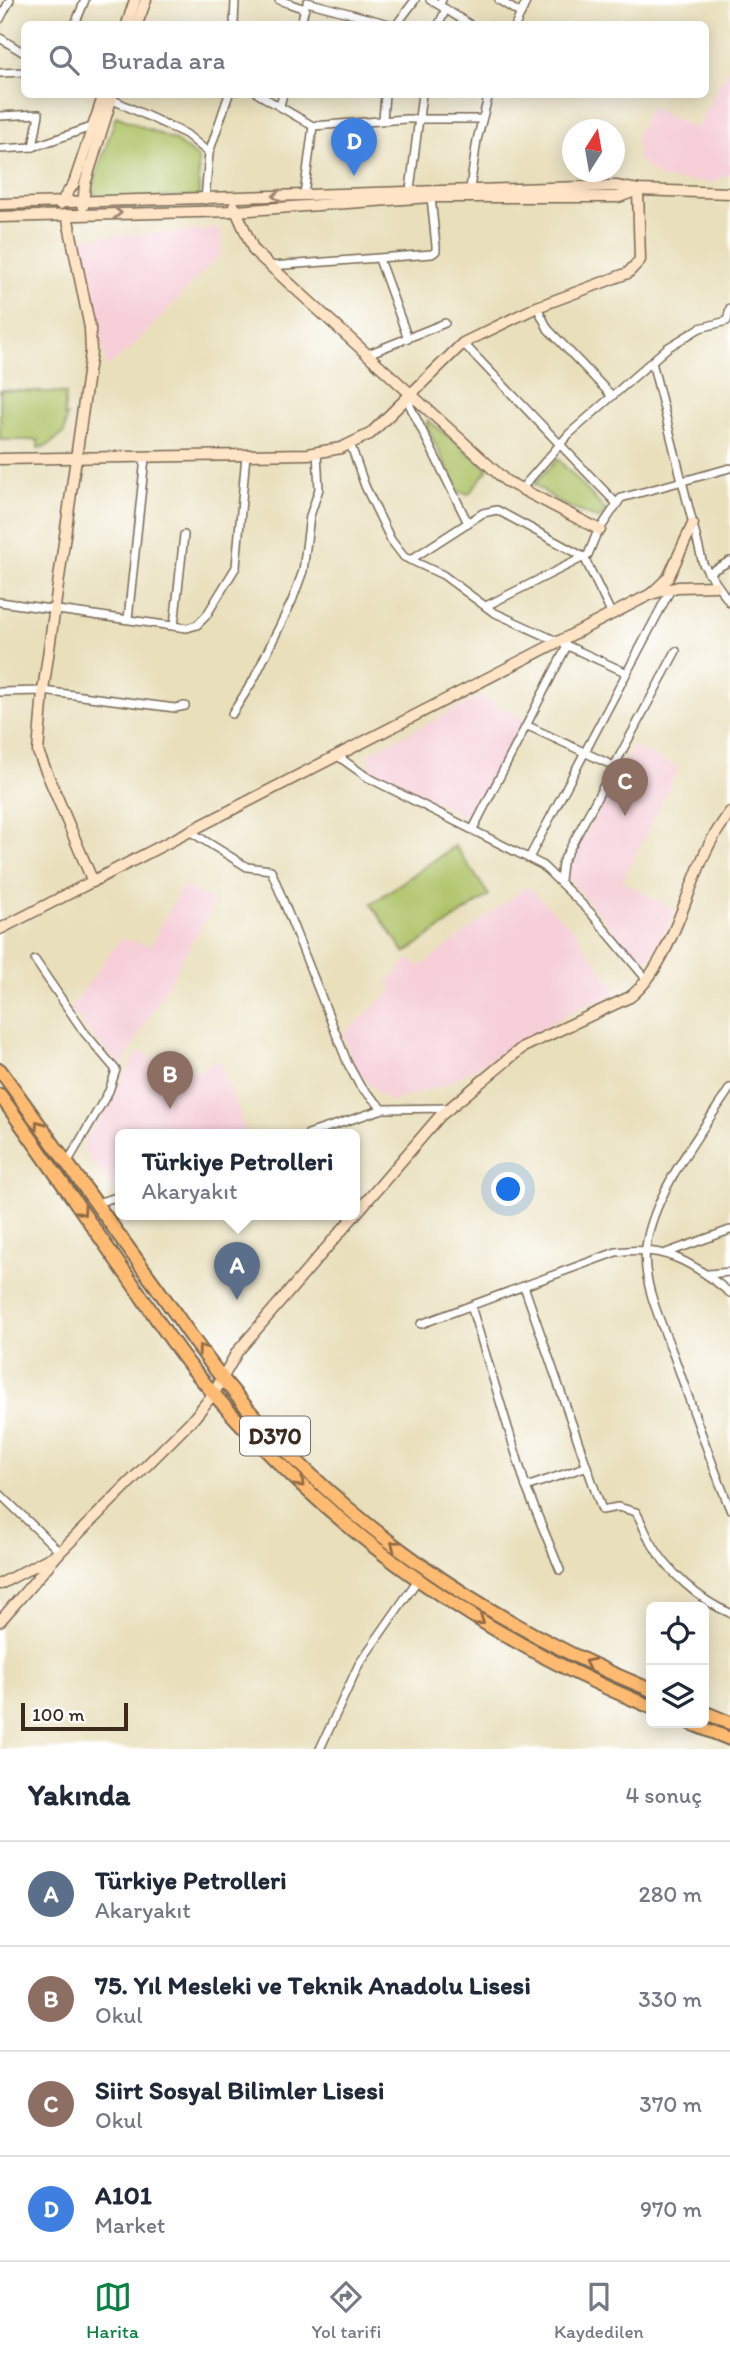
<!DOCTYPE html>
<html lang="tr">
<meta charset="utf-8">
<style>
body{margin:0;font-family:Itim,sans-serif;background:#f6f6f7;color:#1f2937}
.controls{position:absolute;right:21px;bottom:21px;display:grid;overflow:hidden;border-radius:10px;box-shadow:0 4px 18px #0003}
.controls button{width:63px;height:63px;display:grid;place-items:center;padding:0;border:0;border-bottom:2px solid #e0e1e3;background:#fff;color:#1f2937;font:35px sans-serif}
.compass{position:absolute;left:562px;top:119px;width:63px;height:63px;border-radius:50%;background:#fff;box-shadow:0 4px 18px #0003;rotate:11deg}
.scale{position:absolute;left:21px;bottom:18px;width:107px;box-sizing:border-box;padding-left:7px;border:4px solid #3b2a1e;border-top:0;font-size:19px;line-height:24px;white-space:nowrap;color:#3b2a1e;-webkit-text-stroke:5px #fff;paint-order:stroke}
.you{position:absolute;left:509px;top:1190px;width:24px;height:24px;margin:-18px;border:5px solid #fff;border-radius:50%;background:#1a73e8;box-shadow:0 0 0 10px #1a73e833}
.badge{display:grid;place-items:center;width:46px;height:46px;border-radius:50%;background:#0b8043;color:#fff;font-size:23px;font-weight:700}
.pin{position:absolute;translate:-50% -58px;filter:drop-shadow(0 2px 4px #0008)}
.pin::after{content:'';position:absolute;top:37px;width:24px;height:21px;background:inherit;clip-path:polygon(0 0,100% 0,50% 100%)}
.popup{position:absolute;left:115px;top:1129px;width:245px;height:91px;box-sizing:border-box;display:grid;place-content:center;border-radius:10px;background:#fff;filter:drop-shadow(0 2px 5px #0005);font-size:23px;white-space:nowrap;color:#747a83}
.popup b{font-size:26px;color:#1f2937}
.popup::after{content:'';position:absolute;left:50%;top:100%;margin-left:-14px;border:14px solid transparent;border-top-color:#fff}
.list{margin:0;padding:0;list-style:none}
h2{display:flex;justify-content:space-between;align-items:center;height:91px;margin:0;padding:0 28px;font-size:30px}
h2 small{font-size:23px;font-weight:400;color:#747a83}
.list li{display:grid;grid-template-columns:46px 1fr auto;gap:21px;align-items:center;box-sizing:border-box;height:105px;padding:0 28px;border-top:2px solid #e0e1e3}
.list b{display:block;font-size:26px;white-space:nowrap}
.list p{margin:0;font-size:23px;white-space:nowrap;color:#747a83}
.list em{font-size:23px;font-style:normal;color:#747a83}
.icon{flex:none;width:38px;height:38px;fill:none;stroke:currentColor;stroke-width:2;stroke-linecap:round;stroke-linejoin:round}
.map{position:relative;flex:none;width:730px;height:1749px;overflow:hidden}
.search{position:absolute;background:#fff;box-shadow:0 4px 18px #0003;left:21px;right:21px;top:21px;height:77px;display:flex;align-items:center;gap:18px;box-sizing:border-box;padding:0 24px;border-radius:10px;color:#747a83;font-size:26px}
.sheet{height:511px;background:#fff}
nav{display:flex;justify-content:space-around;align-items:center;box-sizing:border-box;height:98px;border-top:2px solid #e0e1e3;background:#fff;font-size:19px;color:#747a83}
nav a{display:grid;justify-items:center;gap:4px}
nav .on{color:#0b8043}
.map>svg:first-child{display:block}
.built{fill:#f6cfd9}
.green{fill:#adc266;stroke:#747642;stroke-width:2}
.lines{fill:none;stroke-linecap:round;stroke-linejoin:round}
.street-casing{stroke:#786955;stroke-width:10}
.secondary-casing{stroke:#786955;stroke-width:13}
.highway-casing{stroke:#786955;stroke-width:16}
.street{stroke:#fff;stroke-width:7}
.secondary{stroke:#ffe4c6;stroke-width:10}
.highway{stroke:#ffbb71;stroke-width:12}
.oneway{stroke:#9d8772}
.oneway2{stroke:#936b43}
.labels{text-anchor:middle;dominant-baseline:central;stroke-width:5;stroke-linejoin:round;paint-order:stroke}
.shield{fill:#fff;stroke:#766a62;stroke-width:2}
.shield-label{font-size:23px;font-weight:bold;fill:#3b2a1e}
</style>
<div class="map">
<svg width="730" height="1749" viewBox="0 0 730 1749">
<rect width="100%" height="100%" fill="#fff"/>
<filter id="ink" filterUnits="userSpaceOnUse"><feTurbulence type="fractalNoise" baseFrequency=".0143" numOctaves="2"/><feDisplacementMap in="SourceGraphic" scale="14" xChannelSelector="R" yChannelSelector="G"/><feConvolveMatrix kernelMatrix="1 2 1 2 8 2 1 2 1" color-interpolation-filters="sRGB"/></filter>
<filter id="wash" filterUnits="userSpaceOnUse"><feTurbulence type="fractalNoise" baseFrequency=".00686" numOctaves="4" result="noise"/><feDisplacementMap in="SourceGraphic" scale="28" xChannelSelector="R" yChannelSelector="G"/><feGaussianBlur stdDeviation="1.57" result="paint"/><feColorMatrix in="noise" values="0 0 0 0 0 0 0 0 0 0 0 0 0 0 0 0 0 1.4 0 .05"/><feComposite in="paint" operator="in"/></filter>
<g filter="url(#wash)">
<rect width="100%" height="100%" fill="#e9dfbb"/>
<g class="built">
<polygon points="730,64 730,173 712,183 662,179 638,160 636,136 650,106 696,129"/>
<polygon points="221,229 222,252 131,348 107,368 79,238"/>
<polygon points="480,697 527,720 473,820 370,771 369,753"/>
<polygon points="633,746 679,768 622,881 676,911 652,956 645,961 640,960 566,876 568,865"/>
<polygon points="183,885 215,902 120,1068 70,1009 121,938 150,946"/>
<polygon points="527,886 574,930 618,994 579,1007 447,1084 390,1102 358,1075 342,1035 392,991 389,981 409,959 420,967"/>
<polygon points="139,1051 183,1075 219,1061 247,1134 120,1134 120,1188 113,1190 84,1151 84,1142"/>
</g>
<g class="green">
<polygon points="116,116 174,140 198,158 199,196 97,199 92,188"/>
<polygon points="0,390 66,393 64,416 67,415 64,433 47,446 38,448 38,440 0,440"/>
<polygon points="428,420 488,469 469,494 459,492 426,425"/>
<polygon points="558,459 606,511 599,519 562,504 534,484"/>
<polygon points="455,846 489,895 405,953 371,904"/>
</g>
</g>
<g filter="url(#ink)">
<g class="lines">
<g class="street-casing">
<g id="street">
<polyline points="279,0 305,9"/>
<polyline points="430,0 439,5"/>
<polyline points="442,0 439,5 469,24"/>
<polyline points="499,0 521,14"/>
<polyline points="307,2 389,24"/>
<polyline points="0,19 10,0"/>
<polyline points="75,24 85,0"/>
<polyline points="234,24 235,0"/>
<polyline points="301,24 305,7"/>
<polyline points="397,24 415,0"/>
<polyline points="439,24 446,9"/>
<polyline points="516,24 527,0"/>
<polyline points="0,38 24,53"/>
<polyline points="0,73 24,72"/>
<polyline points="258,94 313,126 406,119 481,119"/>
<polyline points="111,99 186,134 209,153"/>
<polyline points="280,106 283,94"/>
<polyline points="0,116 39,114 33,147"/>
<polyline points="383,120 385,94"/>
<polyline points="0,149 33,147 94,126"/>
<polyline points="470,189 477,140 489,94"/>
<polyline points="410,190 422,94"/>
<polyline points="304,195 313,126"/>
<polyline points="205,200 209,153 229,94"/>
<polyline points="379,259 408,339"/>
<polyline points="271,266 432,254 436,251 436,246 431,197"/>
<polyline points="537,307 548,329 611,395"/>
<polyline points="463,343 617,504"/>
<polyline points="368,354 445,323"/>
<polyline points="652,362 703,564 730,603"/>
<polyline points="410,394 410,406 468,523"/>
<polyline points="350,443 365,486 391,540 404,557 443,575 493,612 625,672"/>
<polyline points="522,488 569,434 667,348 700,328 727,321 730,308"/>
<polyline points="410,560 483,513 497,510 584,557 612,615"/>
<polyline points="708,573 730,561"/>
<polyline points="0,602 187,628 197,625 206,616 236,567 246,455"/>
<polyline points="486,606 588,555 596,535 621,498 730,468"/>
<polyline points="128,619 145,458"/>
<polyline points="174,626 184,535"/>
<polyline points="0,692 43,691 175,708 185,706"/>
<polyline points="232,714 254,679 292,601 303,571 310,516 319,489 317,452"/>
<polyline points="528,726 616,767"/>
<polyline points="339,757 367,777 542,865 590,912 648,981"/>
<polyline points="473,829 567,646"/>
<polyline points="191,832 247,867 271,870 348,1064 360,1086 383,1109 449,1108"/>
<polyline points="529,858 671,589"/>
<polyline points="560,880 562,863 676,651"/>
<polyline points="35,960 84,1032 116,1070 109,1091 67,1163"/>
<path d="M730,1088C701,1133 653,1193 646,1247C641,1283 663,1326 675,1359C693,1410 710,1460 730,1509"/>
<polyline points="308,1134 383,1109"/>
<polyline points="96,1203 120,1196"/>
<polyline points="666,1253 730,1230"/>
<polyline points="708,1274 730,1272"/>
<path d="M524,1286L602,1510L618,1507L636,1512C642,1522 645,1533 651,1542C666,1570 700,1601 730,1613"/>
<polyline points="471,1306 526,1487 560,1570"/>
<path d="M421,1324L616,1252C664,1245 693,1262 730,1293"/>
<polyline points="526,1487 585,1467"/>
<polyline points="0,1494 60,1552"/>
<polyline points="320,1749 359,1664 417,1581"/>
</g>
</g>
<g class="secondary-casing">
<g id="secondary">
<polyline points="127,24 135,0"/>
<polyline points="137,24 146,0"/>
<polyline points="0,204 616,186 638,190 730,193"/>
<polyline points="60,204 74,183 104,94"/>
<polyline points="83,206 85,184 113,94"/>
<polyline points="234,206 254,251 506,481 600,530"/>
<polyline points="67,215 90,328 91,352 43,691 38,752 93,882"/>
<polyline points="0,217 236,211 431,197 619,197 638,190"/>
<polyline points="0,459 308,454 341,448 370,434 463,343 537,307 628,273 640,260 638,190"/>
<polyline points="693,524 668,578 651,594 678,587 715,586"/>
<polyline points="0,929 651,594"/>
<polyline points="0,1584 55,1555"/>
<path d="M0,1621L60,1552L194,1418L214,1393L237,1352L440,1116L523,1047L630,997C670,965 685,894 707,849C713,836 722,824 730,812"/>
</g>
</g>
<g class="highway-casing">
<g id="highway">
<path d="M0,1070C51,1140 101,1211 152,1281C177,1315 200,1351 227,1384C338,1522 488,1623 651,1690"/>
<path d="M0,1095C43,1155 85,1216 128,1277C149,1307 169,1339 192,1368C317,1521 469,1632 651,1707"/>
<polyline points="704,1712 730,1723"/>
<polyline points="690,1723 730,1739"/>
</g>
</g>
<use href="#street" class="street"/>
<use href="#secondary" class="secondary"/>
<use href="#highway" class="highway"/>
</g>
<defs><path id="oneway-chevron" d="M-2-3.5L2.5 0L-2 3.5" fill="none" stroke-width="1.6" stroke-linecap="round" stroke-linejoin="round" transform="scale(1.75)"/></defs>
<g class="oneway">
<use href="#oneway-chevron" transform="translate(277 196) rotate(177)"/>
<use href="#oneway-chevron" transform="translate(117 213) rotate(-1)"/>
</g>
<g class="oneway2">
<use href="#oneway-chevron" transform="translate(39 1125) rotate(-126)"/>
<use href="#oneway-chevron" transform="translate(82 1211) rotate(55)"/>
<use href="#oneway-chevron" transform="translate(202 1349) rotate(-126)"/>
<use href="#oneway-chevron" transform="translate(300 1483) rotate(45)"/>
<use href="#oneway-chevron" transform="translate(395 1545) rotate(-143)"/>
<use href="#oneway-chevron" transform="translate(480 1621) rotate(33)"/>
<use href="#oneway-chevron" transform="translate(589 1663) rotate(-154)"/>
</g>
</g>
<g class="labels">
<rect class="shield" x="240" y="1416.5" width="70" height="39" rx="5"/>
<g class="shield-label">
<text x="275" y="1436">D370</text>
</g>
</g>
</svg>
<div class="controls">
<button><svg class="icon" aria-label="locate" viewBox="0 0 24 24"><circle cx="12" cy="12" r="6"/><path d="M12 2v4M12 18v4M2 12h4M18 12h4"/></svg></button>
<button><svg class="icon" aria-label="layers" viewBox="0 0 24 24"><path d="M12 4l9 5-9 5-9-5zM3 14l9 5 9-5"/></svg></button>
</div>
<svg class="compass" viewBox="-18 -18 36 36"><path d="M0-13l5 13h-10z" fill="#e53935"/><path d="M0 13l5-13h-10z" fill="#747a83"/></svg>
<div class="scale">100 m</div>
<div class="you"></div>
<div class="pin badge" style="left:237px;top:1300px;background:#5c6f8a">A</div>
<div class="popup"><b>Türkiye Petrolleri</b>Akaryakıt</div>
<div class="pin badge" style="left:170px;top:1109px;background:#8d6e63">B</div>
<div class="pin badge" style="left:625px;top:816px;background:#8d6e63">C</div>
<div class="pin badge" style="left:354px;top:176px;background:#3f7fe0">D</div>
<div class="search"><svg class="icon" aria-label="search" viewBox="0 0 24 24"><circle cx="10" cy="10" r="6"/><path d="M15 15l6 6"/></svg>Burada ara</div>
</div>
<section class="sheet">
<h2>Yakında<small>4 sonuç</small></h2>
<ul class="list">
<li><span class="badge" style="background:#5c6f8a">A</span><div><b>Türkiye Petrolleri</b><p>Akaryakıt</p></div><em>280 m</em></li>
<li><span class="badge" style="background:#8d6e63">B</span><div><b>75. Yıl Mesleki ve Teknik Anadolu Lisesi</b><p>Okul</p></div><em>330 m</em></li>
<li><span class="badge" style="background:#8d6e63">C</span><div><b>Siirt Sosyal Bilimler Lisesi</b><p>Okul</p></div><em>370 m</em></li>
<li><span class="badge" style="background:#3f7fe0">D</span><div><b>A101</b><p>Market</p></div><em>970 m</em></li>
</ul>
</section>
<nav>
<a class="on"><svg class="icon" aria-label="map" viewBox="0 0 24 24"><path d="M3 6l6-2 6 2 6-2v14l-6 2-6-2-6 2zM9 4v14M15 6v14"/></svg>Harita</a>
<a><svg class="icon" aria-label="directions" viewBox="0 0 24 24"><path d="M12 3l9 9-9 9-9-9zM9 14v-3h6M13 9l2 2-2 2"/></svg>Yol tarifi</a>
<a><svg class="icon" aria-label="saved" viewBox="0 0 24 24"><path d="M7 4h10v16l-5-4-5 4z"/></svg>Kaydedilen</a>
</nav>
